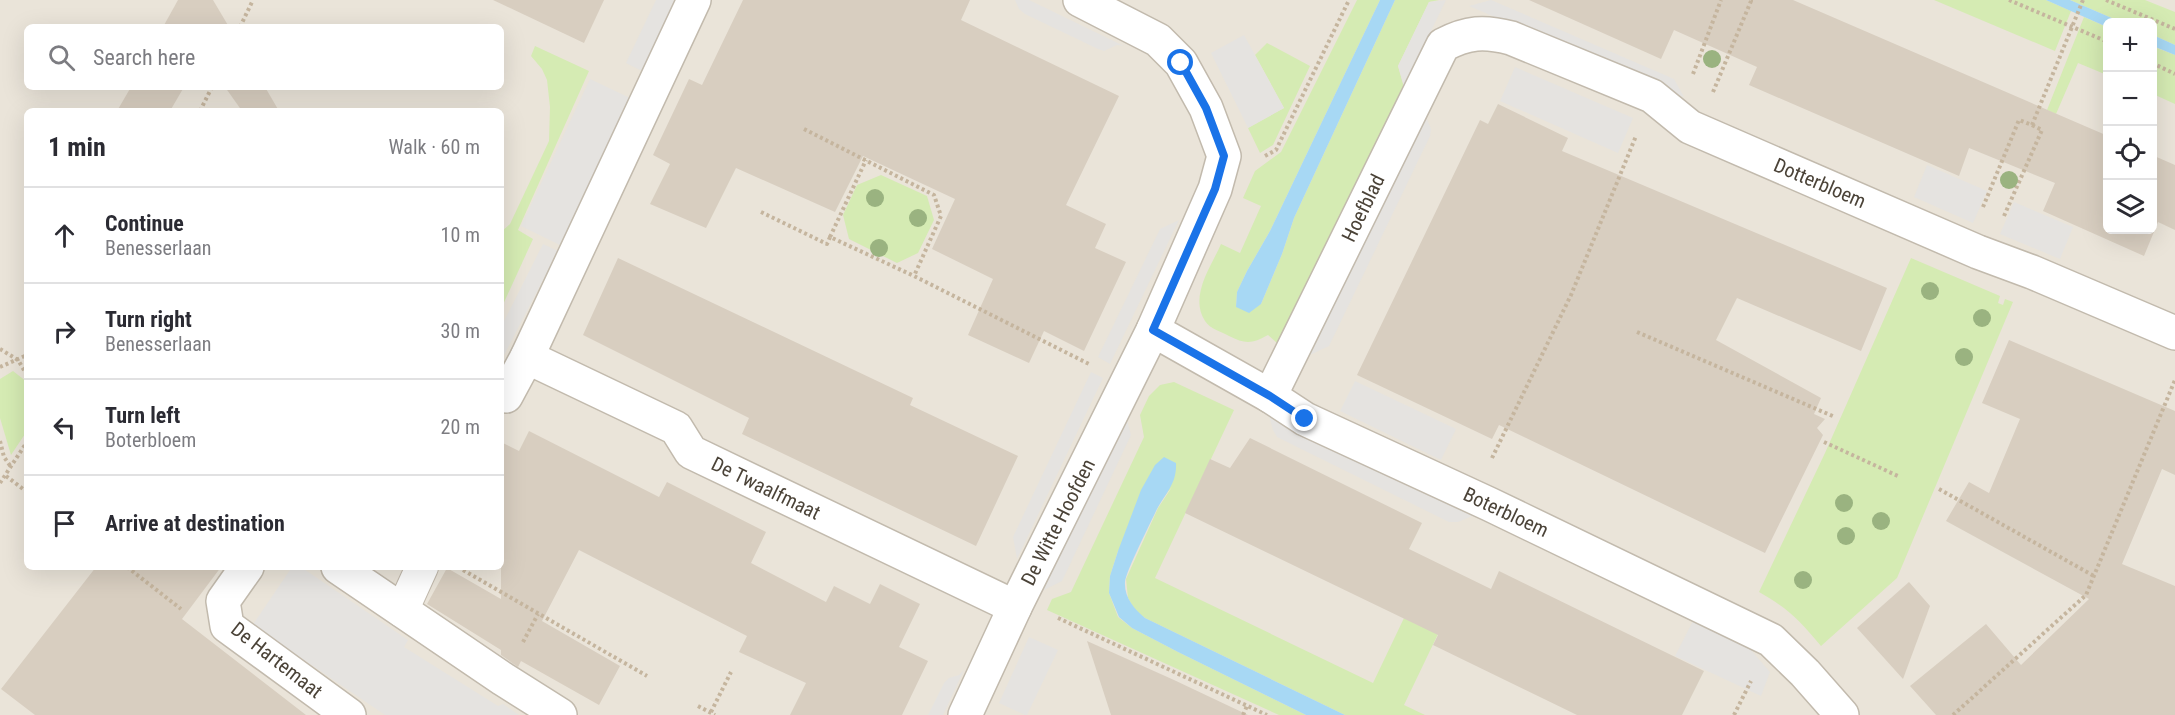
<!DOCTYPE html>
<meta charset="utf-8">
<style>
body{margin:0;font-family:"Roboto Condensed",sans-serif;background:#f2f2f3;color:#2b2b33}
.controls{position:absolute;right:18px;top:18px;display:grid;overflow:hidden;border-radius:9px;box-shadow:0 6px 24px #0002}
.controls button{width:54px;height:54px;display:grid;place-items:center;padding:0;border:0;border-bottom:2px solid #e1e1e2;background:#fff;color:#2b2b33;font:30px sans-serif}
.stop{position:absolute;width:18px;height:18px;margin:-14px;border:4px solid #1a73e8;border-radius:50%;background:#fff}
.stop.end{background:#1a73e8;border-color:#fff;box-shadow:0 2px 6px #0008}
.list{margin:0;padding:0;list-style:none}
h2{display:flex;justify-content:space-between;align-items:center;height:78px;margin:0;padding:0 24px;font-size:26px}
h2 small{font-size:20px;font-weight:400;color:#7c7c81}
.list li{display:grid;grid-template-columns:39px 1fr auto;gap:18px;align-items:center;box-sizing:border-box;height:96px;padding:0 24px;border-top:2px solid #e1e1e2}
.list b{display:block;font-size:22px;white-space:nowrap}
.list p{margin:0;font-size:20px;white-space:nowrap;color:#7c7c81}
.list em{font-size:20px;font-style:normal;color:#7c7c81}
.icon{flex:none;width:33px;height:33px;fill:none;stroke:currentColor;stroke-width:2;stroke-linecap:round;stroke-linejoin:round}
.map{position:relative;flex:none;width:2175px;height:715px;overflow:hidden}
.search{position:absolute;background:#fff;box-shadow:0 6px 24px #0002;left:24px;top:24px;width:480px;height:66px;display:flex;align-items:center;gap:15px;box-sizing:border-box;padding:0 21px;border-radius:9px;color:#7c7c81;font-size:22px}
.panel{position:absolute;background:#fff;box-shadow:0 6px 24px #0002;left:24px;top:108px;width:480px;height:462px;border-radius:9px}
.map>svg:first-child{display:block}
.residential{fill:#eae4d9;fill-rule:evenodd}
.green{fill:#d5ebb3}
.parking{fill:#e5e3e0}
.water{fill:#a7d8f4}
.building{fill:#d8cec0}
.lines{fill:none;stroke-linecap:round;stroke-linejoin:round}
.pedestrian-casing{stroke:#c2baad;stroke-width:34}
.minor-casing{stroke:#c2baad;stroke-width:36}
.path{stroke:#c5b59e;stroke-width:4;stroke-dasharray:3 3;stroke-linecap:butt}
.pedestrian{stroke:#fff;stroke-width:32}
.minor{stroke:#fff;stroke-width:33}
.tree{fill:#9ab380}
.route{stroke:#1a73e8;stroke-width:8}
.labels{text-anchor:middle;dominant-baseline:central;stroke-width:4.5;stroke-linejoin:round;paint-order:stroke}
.street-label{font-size:20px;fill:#4b4338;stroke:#fff}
</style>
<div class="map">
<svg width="2175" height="715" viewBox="0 0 2175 715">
<rect width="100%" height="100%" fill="#f6f2eb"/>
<path class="residential" d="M0,0H2175V715H0ZM2108,22H2152V230H2108ZM27,27H501V87H27ZM27,111H501V567H27Z"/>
<g class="green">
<path d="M1357,0H1380L1270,231L1247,271L1237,292L1236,307L1261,304L1282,254L1294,218L1395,0H1439L1429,2L1398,66L1404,87L1285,330L1277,343L1268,335C1252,344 1245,344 1229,336C1222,332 1210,329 1205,321C1189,296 1211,267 1221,244L1240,253L1261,206L1243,198L1255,171L1281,152Z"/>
<polygon points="1934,0 2046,0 2071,11 2055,51"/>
<polygon points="2070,0 2145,0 2175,12 2175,45 2153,35 2152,22 2121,22"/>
<polygon points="2084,17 2107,27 2107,75 2078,63 2056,114 2047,110"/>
<polygon points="1267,43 1310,66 1273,145 1260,153 1248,128 1284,108 1255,55"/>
<polygon points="535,46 589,71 518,230 533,239 501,309 501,232 510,224 549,141 550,107 547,80 542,69 531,56"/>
<polygon points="2152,46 2175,55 2175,104 2153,94"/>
<polygon points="881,175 927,196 934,220 918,253 897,263 849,239 843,215 857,185"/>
<path d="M1911,258L2000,296L1998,303L2003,305L2005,299L2013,302L1897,578L1821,646C1799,620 1789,609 1759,592L1825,453Z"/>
<polygon points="13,371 27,382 27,431 11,455 0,418 0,379"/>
<polygon points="1174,382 1234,410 1155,578 1373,683 1404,618 1438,634 1404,705 1425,715 1345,715 1145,618 1135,610 1128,598 1126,579 1158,508 1172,487 1118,551 1110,576 1109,593 1118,617 1132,628 1178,652 1306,715 1279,715 1047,610 1052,599 1071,592 1144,437 1140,415 1149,396 1160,385"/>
</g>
<g class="parking">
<polygon points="656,0 677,0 642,71 626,63"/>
<polygon points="1015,0 1029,0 1124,46 1117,45 1104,51 1098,49 1025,14 1019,9"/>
<polygon points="1446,0 1404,87 1398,66 1429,2"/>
<polygon points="1491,0 1674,79 1684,97 1469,6"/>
<polygon points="1244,35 1284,108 1248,128 1211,53"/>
<polygon points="1515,67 1633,118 1618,153 1500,101"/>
<polygon points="590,79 630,98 560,245 521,226"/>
<polygon points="1426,110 1426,117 1431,129 1430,136 1329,346 1310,355"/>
<polygon points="1927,165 1987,191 1973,223 1914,197"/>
<polygon points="2014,202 2073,227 2060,259 2000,234"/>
<polygon points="1179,220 1110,364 1098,357 1160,229"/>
<polygon points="543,244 558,251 501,361 501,327"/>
<polygon points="1091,372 1103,378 1017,559 1013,537"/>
<polygon points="1355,381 1456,429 1441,460 1340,411"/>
<polygon points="1268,412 1472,516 1458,522 1449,522 1277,437 1273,430"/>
<polygon points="1126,416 1131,435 1064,577 1062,581 1040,592"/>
<polygon points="292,567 301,567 408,640 404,647 498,706 503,704 519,715 385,715 251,624 254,623"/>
<polygon points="1693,621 1750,649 1770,672 1761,696 1675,656"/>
<polygon points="1029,637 1058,650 1027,715 1025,715 999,703"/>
<polygon points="964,670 943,715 928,715 944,683 949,678 959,675"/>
</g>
<g class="water">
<polygon points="1380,0 1395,0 1294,218 1282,254 1261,304 1249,313 1236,307 1237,292 1247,271 1270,231"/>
<polygon points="2046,0 2070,0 2121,22 2108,22 2107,27"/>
<polygon points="2153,35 2175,45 2175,55 2153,46"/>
<path d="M1164,457L1176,463C1177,483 1166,493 1157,509C1151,522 1126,571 1125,582C1124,597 1134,609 1145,618L1345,715H1306L1178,652L1132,628L1119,617L1109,593L1110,576L1118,551L1141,490L1155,465Z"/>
</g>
<g class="building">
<polygon points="178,0 213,0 229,27 163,27"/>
<polygon points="493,0 604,0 584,43"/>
<polygon points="743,0 970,0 961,20 1119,96 1066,205 1106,224 1095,248 1126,262 1084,351 1044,331 1029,363 968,335 993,279 932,249 955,199 863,156 835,212 736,168 706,228 650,204 670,164 653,155 689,79 702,85"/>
<polygon points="1529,0 1793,0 2108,136 2108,230 2152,230 2152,155 2175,165 2175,230 2158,222 2144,256 2043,211 2055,183 1969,148 1959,176 1749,85 1757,67 1674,30 1661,59"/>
<polygon points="131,87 184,87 170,111 117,111"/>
<polygon points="225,87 265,87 279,111 242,111"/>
<polygon points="1498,104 1568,138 1562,151 1887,288 1861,351 1737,298 1716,340 1821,398 1814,414 1825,419 1817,428 1823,435 1765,553 1499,425 1492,439 1357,375 1480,120 1488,124"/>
<polygon points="618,258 913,398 910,405 1018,456 976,546 742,434 749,418 583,335"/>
<polygon points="2009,340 2175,411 2175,475 2162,469 2122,564 2175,586 2175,715 1936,715 1910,686 1986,624 2021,665 2089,599 1946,521 1969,482 1989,493 2020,419 1982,403"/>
<polygon points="529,431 659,497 667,482 766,532 751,563 826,602 834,586 870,604 880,584 920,604 899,647 928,661 902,715 790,715 806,683 739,652 747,636 579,550 542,621 620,666 599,705 521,661 518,667 501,655 501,650 427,604 447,568 501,599 501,442 519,451"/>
<polygon points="1250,438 1422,523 1409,549 1491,589 1499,571 1704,671 1682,715 1577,715 1433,645 1438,635 1185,513 1210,459 1230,468"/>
<polygon points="96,567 221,567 182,619 306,715 35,715 1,689"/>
<polygon points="1909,582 1930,606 1903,679 1857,628"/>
<polygon points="1087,641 1174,680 1248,715 1111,715"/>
</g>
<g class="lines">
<g class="pedestrian-casing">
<polyline id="pedestrian" points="402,611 422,567"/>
</g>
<g class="minor-casing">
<g id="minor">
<polyline points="1153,330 1270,396 1305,419 1489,504 1771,640 1805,673 1842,715"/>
<polyline points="527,357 676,428 691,452 1015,607"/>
<polyline points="501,394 506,396 527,357 694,0"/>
<path d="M1270,396L1443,45C1468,32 1484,31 1511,38L1652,96L1690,127L1978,252L2032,272L2175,333"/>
<polyline points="247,567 223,601 227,626 349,715"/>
<polyline points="338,567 503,679 560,715"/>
<polyline points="965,715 1015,607 1153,330 1215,189 1224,156 1206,108 1181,63 1158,40 1080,0"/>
</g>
</g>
<g class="path">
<polyline points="2009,0 2108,42"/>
<polyline points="2106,0 2175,29"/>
<polyline points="240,27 253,0"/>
<polyline points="2152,63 2175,74"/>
<polyline points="1693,74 1721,0"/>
<polyline points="1713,92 1751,1 1748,0"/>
<polyline points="200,111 212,87"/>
<polyline points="804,129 934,195 941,216 914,276"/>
<polyline points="1265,156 1276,150 1349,0"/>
<polyline points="1983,207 2019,120 2032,125 2083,0"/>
<polyline points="761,212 827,244 830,237 914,276 1089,364"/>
<polyline points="2004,216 2042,130 2032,125"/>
<polyline points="830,237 866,160"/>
<polyline points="1637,332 1835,417"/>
<polyline points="0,349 18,360 27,375"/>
<polyline points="0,367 27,355"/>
<polyline points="0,441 4,457 11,467"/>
<polyline points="1824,442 1898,476"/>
<polyline points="1492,458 1571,295 1636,136"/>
<polyline points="6,476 27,492"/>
<polyline points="0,483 27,442"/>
<polyline points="1939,489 2094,576"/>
<polyline points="127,567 181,609"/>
<polyline points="463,570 647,676"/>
<polyline points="1058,618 1267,715"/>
<polyline points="523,642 538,614"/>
<polyline points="698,706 715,715"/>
<polyline points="711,712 731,672"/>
<polyline points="1243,715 1247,706"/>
<polyline points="1734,715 1751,681"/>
<polyline points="1953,715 2086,595 2175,380"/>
</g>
<use href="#pedestrian" class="pedestrian"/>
<use href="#minor" class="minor"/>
</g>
<g class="tree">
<circle cx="1712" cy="59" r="9"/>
<circle cx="2009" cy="180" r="9"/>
<circle cx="875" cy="198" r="9"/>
<circle cx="918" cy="218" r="9"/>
<circle cx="879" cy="248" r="9"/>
<circle cx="1930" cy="291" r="9"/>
<circle cx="1982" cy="318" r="9"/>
<circle cx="1964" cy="357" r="9"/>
<circle cx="1844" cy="503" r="9"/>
<circle cx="1881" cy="521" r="9"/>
<circle cx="1846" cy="536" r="9"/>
<circle cx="1803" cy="580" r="9"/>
</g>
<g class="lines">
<polyline class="route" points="1181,63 1206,108 1224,156 1215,189 1153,330 1270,396 1305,419"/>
</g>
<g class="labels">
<g class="street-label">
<text transform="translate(1820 183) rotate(23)">Dotterbloem</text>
<text transform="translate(1363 208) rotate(-64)">Hoefblad</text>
<text transform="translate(766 488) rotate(26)">De Twaalfmaat</text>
<text transform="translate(1506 512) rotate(25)">Boterbloem</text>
<text transform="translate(1058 522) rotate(-63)">De Witte Hoofden</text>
<text transform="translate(277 660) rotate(38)">De Hartemaat</text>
</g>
</g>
</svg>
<div class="controls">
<button>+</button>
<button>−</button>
<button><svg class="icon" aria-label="locate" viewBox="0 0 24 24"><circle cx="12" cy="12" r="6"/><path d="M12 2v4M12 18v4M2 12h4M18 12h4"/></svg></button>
<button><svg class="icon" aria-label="layers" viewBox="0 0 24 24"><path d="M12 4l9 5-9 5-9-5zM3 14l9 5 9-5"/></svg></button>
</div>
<div class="stop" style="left:1181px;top:63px"></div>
<div class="stop end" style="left:1305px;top:419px"></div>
<div class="search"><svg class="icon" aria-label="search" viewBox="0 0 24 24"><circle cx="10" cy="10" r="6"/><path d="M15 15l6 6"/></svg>Search here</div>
<section class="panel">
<h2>1 min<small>Walk · 60 m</small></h2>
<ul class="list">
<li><svg class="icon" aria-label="ahead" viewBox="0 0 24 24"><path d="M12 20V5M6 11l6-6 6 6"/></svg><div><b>Continue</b><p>Benesserlaan</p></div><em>10 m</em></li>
<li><svg class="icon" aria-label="right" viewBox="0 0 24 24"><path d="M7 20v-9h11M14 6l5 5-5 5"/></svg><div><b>Turn right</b><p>Benesserlaan</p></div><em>30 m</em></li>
<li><svg class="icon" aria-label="left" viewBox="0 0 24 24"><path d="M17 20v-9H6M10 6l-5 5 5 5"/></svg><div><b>Turn left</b><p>Boterbloem</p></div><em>20 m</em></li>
<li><svg class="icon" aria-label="arrive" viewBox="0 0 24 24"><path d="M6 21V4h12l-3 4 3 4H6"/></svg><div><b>Arrive at destination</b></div></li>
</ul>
</section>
</div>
